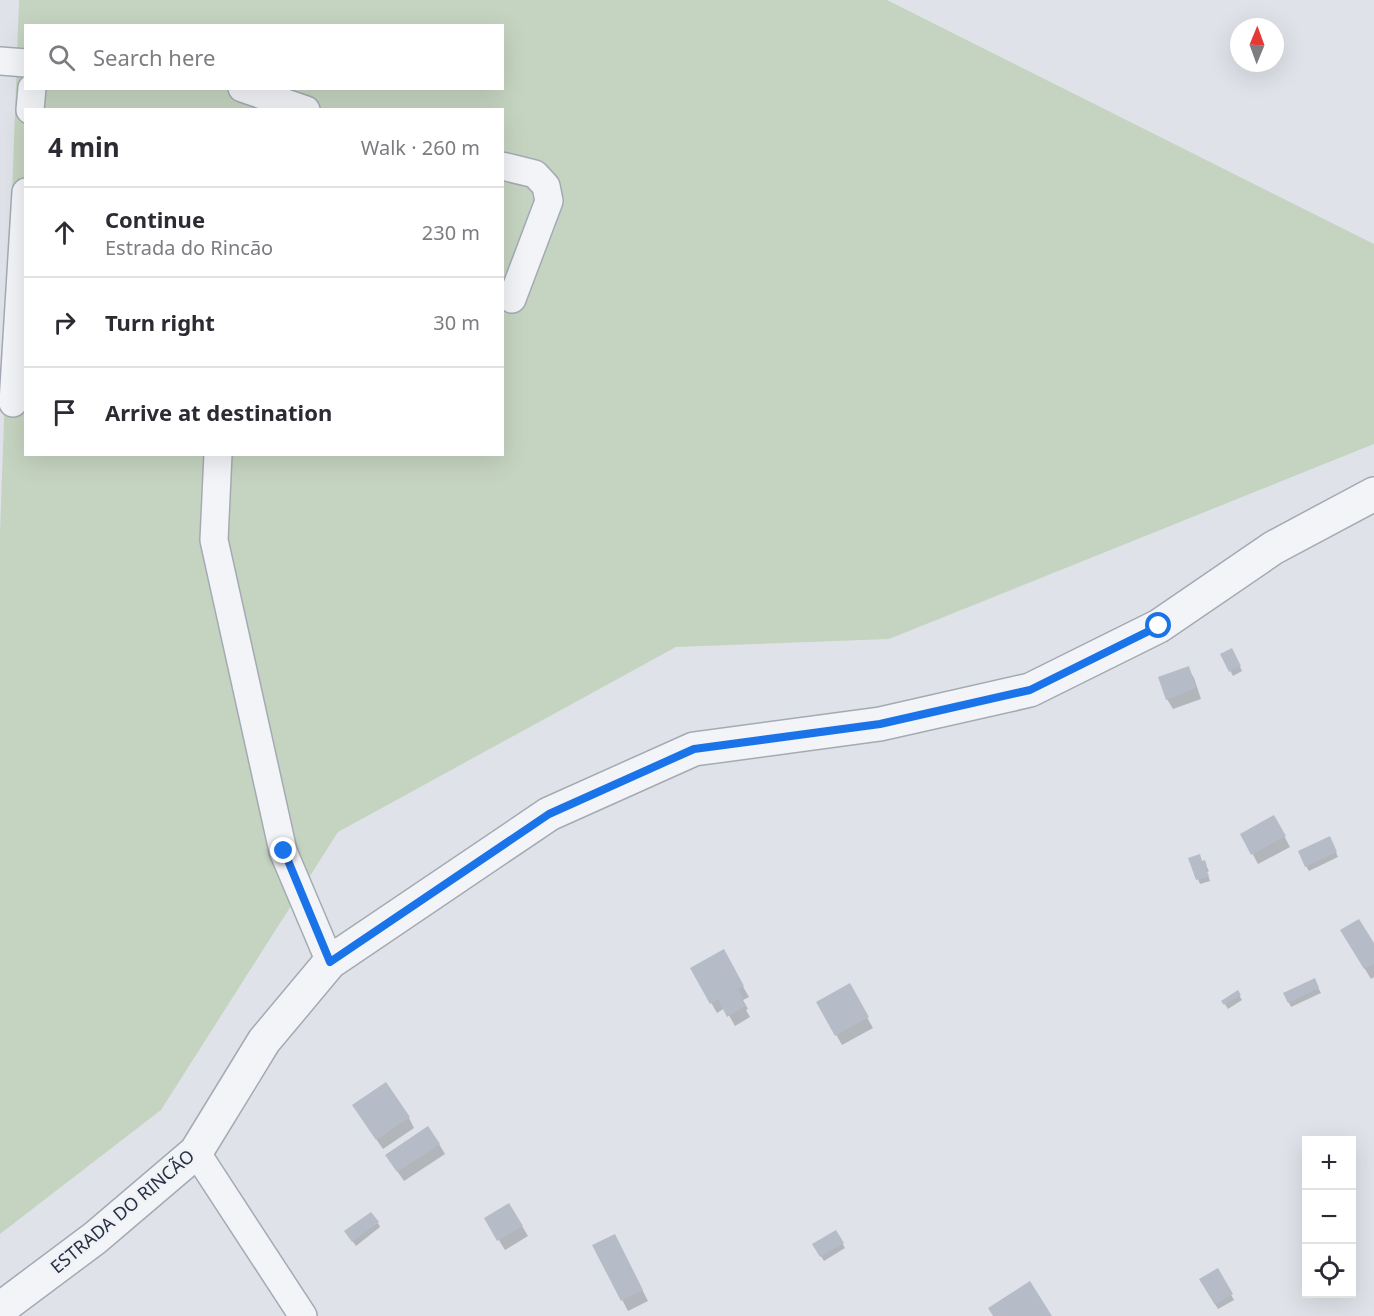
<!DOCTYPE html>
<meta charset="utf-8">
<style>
body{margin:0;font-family:"Noto Sans",sans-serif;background:#f2f2f3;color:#2b2b33}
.controls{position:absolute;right:18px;bottom:18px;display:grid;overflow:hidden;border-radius:0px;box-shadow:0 6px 24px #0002}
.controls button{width:54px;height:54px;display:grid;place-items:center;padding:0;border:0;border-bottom:2px solid #e1e1e2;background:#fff;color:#2b2b33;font:30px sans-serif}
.compass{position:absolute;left:1230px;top:18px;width:54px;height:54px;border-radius:50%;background:#fff;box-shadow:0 6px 24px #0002;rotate:1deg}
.stop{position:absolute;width:18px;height:18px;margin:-14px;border:4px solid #1a73e8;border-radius:50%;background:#fff}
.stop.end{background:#1a73e8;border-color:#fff;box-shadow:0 2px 6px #0008}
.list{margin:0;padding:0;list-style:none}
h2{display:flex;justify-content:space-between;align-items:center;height:78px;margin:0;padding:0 24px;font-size:26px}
h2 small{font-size:20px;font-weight:400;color:#7c7c81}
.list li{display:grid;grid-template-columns:39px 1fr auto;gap:18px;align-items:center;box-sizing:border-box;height:90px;padding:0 24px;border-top:2px solid #e1e1e2}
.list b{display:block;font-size:22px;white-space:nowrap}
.list p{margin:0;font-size:20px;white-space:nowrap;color:#7c7c81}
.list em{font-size:20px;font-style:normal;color:#7c7c81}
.icon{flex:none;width:33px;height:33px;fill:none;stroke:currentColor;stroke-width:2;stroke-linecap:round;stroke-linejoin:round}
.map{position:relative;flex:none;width:1374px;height:1316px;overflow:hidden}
.search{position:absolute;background:#fff;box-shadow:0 6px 24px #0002;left:24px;top:24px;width:480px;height:66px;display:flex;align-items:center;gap:15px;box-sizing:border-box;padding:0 21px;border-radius:0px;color:#7c7c81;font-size:22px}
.panel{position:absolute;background:#fff;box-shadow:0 6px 24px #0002;left:24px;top:108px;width:480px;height:348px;border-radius:0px}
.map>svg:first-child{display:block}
.green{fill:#c5d4c0;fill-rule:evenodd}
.shadow{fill:#0003}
.building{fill:#b6bcc7}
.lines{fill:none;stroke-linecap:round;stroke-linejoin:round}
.minor-casing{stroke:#a4aab4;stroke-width:30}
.tertiary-casing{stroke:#a4aab4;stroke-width:36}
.minor{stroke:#f2f4f7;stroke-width:27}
.tertiary{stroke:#f2f4f7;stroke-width:33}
.route{stroke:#1a73e8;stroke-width:8}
.labels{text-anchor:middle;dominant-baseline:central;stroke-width:5;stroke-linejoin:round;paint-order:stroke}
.street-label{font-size:18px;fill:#273042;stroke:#eff2f7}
</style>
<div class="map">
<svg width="1374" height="1316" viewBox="0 0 1374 1316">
<rect width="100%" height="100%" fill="#dfe3e9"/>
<path class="green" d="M19,0H887L1374,244V444L889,639L676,647L338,832L161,1110L0,1234V532ZM26,26H502V88H26ZM26,110H502V454H26Z"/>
<g class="shadow">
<polygon points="1222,654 1234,654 1242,671 1233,676"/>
<polygon points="1188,668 1194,678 1201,699 1173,709 1167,699"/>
<polygon points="1274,817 1290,847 1258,864 1242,834"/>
<polygon points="1332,843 1338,857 1309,871 1306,866"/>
<polygon points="1190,859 1202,863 1204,862 1209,871 1207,872 1210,881 1200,884"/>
<polygon points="1342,931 1374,946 1374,977 1371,979"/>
<polygon points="723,951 749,997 743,1000 748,1009 746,1010 750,1017 735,1026 725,1008 717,1013 692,969"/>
<polygon points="1314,980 1321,993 1291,1007 1285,994"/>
<polygon points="849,985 873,1028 842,1045 818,1002"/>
<polygon points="1237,992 1242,1000 1228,1009 1223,1001"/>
<polygon points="360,1116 409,1118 414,1128 383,1149"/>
<polygon points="439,1144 445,1154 404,1181 393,1165"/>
<polygon points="486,1219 522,1226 528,1236 505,1250"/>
<polygon points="378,1223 380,1227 356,1246 349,1236"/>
<polygon points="836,1232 845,1248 824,1261 814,1245"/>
<polygon points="594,1246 620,1246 648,1301 628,1311"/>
<polygon points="1217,1270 1234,1300 1218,1309 1201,1279"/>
</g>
<g class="building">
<polygon points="1232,648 1241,666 1229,672 1220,654"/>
<polygon points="1189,666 1196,688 1166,700 1158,677"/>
<polygon points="1274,815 1286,836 1251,855 1240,834"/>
<polygon points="1330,836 1337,852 1305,867 1298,851"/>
<polygon points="1200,854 1202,861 1205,860 1207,866 1205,867 1209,876 1196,880 1188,858"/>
<polygon points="1359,919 1374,943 1374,964 1364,969 1340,930"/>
<polygon points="724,949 744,986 738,989 743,998 741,999 746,1006 727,1017 718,999 710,1004 690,968"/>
<polygon points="1315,978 1319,988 1288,1003 1283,993"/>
<polygon points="850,983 869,1017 835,1036 816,1002"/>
<polygon points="1238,990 1241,995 1224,1005 1221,1001"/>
<polygon points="386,1082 410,1117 376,1140 352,1105"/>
<polygon points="428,1126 440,1144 397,1172 385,1155"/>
<polygon points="509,1203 523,1226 497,1241 484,1218"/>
<polygon points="371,1212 379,1222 352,1242 344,1231"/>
<polygon points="836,1230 844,1243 820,1257 812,1244"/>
<polygon points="615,1234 643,1290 621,1301 592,1245"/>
<polygon points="1218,1268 1233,1294 1215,1305 1199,1279"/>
<polygon points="1030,1281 1052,1316 993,1316 988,1308"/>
</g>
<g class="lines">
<g class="minor-casing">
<g id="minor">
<polyline points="0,61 26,63"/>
<polyline points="242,88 306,110"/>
<polyline points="30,110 32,88"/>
<polyline points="502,166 535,174 546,186 549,201 512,299"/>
<polyline points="13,403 26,192"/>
<polyline points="218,454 214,540 283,851 330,962"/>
<polyline points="196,1152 303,1316"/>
</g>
</g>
<g class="tertiary-casing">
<polyline id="tertiary" points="0,1309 95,1238 196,1152 264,1041 330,962 549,814 694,749 880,724 1030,690 1159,626 1273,548 1374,494"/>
</g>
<use href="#minor" class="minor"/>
<use href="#tertiary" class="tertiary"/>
</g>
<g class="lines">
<polyline class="route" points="284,851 330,962 549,814 694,749 880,724 1030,690 1159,626"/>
</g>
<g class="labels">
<g class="street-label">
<text transform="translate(122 1211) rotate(-40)">ESTRADA DO RINCÃO</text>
</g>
</g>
</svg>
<div class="controls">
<button>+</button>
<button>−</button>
<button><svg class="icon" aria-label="locate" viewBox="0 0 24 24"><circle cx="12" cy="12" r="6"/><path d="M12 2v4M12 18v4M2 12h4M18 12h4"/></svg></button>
</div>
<svg class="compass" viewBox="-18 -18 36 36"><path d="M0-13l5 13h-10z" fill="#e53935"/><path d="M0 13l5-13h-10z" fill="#7c7c81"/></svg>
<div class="stop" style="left:1159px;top:626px"></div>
<div class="stop end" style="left:284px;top:851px"></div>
<div class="search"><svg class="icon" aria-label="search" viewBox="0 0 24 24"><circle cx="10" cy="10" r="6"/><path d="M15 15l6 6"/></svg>Search here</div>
<section class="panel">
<h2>4 min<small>Walk · 260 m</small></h2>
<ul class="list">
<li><svg class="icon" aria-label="ahead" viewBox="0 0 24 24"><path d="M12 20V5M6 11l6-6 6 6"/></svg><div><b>Continue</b><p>Estrada do Rincão</p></div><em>230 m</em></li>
<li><svg class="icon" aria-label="right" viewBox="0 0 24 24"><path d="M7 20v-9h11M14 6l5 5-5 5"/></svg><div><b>Turn right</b></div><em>30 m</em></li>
<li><svg class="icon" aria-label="arrive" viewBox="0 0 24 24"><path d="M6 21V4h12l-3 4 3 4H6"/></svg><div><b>Arrive at destination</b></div></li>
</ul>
</section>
</div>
